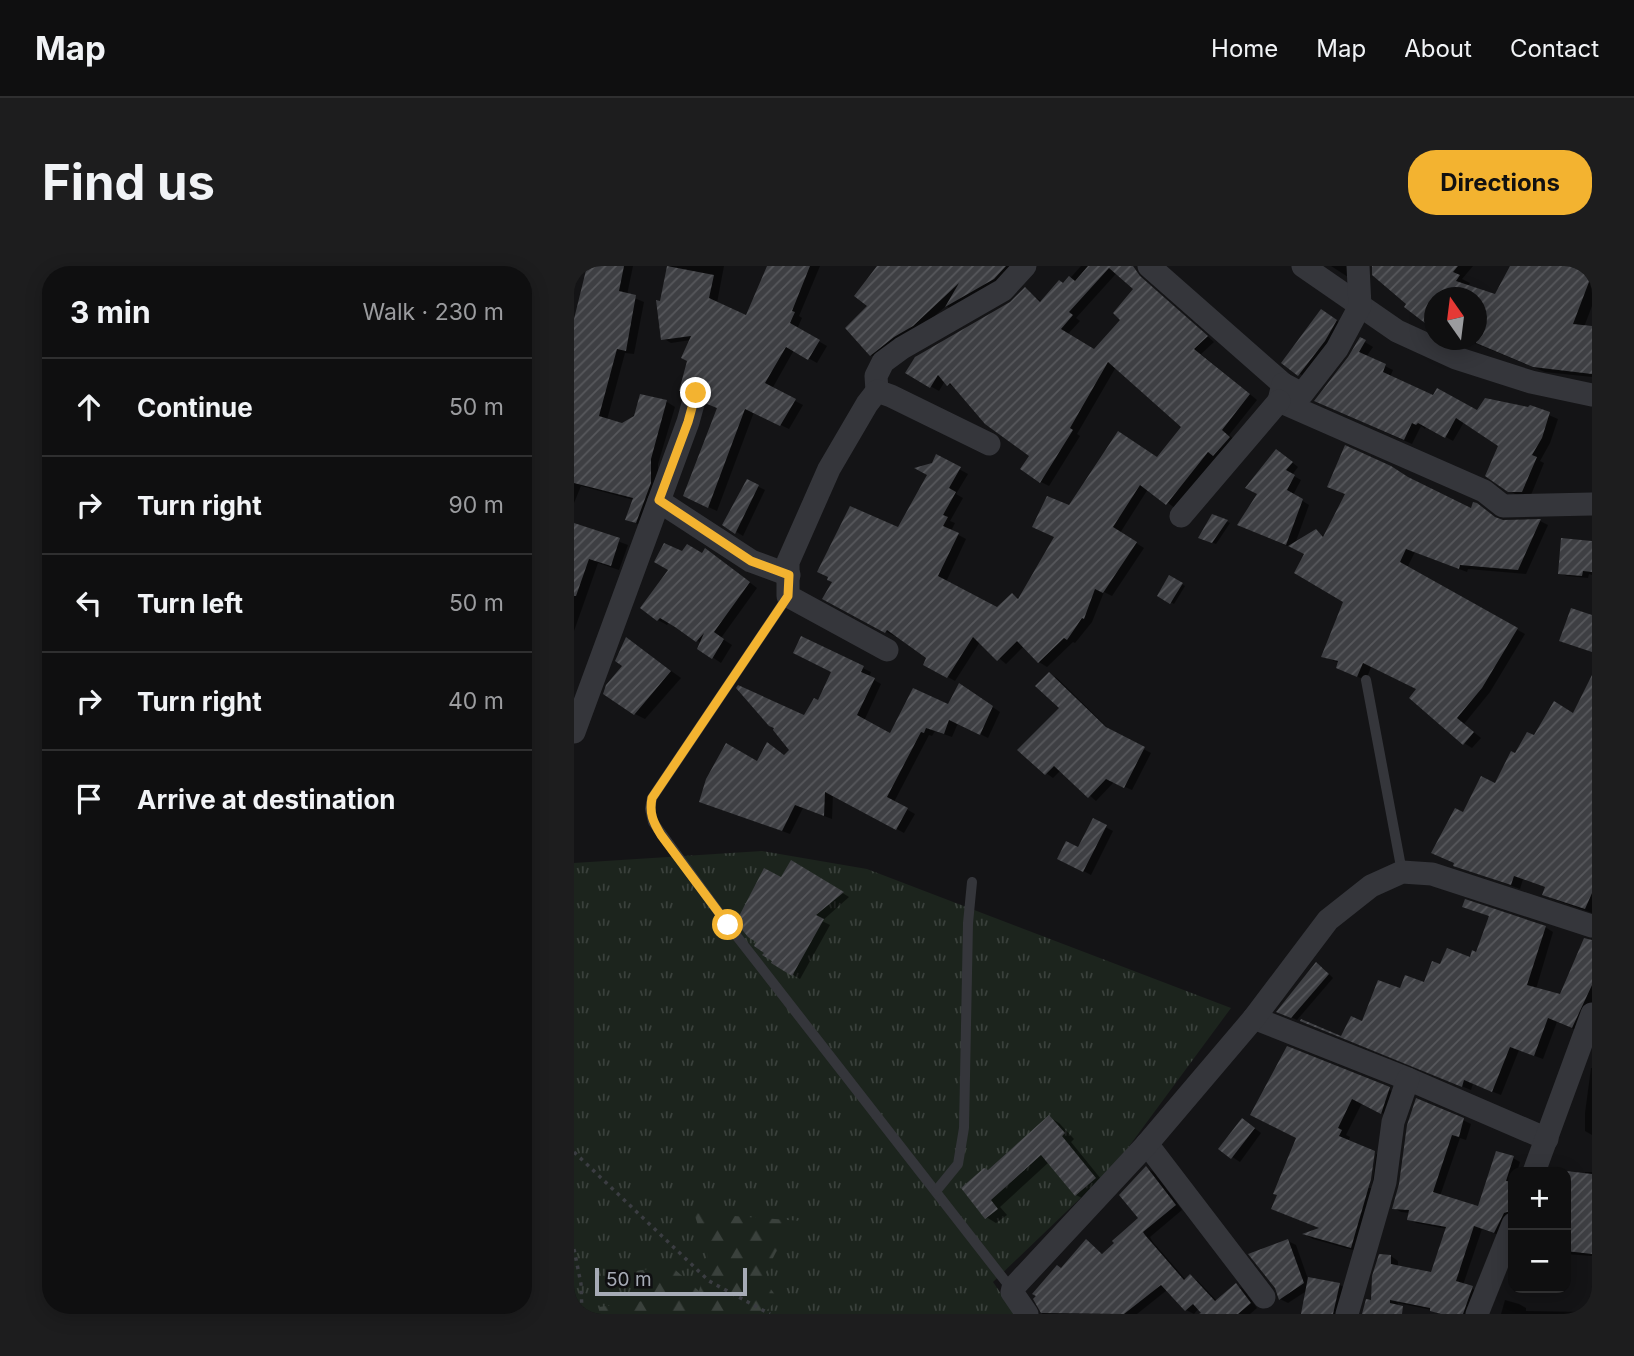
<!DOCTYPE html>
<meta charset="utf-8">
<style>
body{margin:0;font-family:Inter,sans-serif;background:#1d1d1e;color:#f1f3f6}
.controls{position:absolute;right:21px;bottom:21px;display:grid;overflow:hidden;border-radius:14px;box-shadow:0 4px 18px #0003}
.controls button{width:63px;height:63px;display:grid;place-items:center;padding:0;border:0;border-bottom:2px solid #2f2f30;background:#0f0f10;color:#f1f3f6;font:35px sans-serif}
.compass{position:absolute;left:850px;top:21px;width:63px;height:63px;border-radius:50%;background:#0f0f10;box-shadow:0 4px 18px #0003;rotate:346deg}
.scale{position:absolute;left:21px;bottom:18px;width:152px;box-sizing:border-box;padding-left:7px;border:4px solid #a6abb6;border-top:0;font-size:19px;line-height:24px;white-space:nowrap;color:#a6abb6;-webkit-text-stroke:5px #0f0f11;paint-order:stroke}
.stop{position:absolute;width:21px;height:21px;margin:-16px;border:5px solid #f3b330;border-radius:50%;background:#fff}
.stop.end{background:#f3b330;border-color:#fff;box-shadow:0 2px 7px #0008}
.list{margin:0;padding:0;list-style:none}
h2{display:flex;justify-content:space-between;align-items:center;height:91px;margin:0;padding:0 28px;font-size:30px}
h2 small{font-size:23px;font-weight:400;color:#9b9c9f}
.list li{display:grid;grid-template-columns:46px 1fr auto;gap:21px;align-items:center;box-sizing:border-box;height:98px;padding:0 28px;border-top:2px solid #2f2f30}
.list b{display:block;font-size:26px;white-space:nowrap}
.list em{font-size:23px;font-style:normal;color:#9b9c9f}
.icon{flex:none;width:38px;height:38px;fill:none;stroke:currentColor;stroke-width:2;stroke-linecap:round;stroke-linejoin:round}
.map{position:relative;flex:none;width:1018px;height:1048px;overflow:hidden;border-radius:28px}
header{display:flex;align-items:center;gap:42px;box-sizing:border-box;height:98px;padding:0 35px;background:#0f0f10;border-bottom:2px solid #2f2f30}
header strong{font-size:33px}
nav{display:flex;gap:38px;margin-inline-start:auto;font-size:24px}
.intro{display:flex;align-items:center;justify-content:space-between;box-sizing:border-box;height:168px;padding:0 42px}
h1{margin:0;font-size:49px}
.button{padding:18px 32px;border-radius:28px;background:#f3b330;color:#111;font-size:24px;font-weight:700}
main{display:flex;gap:42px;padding:0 42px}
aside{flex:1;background:#0f0f10;border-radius:28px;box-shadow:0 4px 18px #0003}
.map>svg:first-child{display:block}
.grass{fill:url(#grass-tufts)}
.forest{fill:url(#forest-firs)}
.shadow{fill:#0007}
.building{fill:url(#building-hatch);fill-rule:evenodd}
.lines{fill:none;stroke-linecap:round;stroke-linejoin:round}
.path{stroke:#3b3d42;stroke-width:3.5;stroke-dasharray:3.5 5;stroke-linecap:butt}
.lane{stroke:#35363b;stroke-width:10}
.street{stroke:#35363b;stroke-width:23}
.route{stroke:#f3b330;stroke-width:9}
</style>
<header>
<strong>Map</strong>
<nav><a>Home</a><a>Map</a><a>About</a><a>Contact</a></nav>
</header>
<div class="intro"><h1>Find us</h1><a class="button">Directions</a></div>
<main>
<aside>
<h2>3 min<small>Walk · 230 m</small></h2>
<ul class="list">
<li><svg class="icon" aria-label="ahead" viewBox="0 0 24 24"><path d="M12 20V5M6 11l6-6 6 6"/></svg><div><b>Continue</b></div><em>50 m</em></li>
<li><svg class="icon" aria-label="right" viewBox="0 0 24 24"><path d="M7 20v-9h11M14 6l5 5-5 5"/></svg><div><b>Turn right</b></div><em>90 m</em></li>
<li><svg class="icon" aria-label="left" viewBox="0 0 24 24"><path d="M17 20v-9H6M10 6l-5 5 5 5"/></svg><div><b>Turn left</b></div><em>50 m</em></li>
<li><svg class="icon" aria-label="right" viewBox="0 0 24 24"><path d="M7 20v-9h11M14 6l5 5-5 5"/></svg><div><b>Turn right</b></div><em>40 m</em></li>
<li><svg class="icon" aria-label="arrive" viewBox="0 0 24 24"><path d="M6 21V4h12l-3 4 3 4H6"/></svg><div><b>Arrive at destination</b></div></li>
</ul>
</aside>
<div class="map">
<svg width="1018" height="1048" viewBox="0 0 1018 1048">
<defs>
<pattern id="grass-tufts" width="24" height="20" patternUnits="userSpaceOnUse" patternTransform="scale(1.75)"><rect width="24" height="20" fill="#1c241d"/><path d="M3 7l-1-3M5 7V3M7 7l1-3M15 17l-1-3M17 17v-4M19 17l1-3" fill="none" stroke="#3a413c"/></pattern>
<pattern id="forest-firs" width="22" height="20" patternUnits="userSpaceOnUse" patternTransform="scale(1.75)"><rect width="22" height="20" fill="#1c241d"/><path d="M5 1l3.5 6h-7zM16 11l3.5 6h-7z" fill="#3a413c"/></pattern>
<pattern id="building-hatch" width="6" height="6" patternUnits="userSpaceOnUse" patternTransform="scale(1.75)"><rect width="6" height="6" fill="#3e3f43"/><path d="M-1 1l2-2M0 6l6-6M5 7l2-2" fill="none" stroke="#57585c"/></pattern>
</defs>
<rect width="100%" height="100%" fill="#141416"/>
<polygon class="grass" points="188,585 293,603 657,742 542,898 419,1016 441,1048 0,1048 0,597"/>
<polygon class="forest" points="120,947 227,955 202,986 189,1012 204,1033 189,1048 27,1048 25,1041 69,1035 54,1006 97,1000 125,1025 134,990"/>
<g class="shadow">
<polygon points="14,0 59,0 53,29 70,36 60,88 51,87 33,154 48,159 61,152 67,130 93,136 101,141 84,198 84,222 70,261 53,253 60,234 7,220 0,237 0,52 2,52"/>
<polygon points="95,0 150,0 143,37 173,51 195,0 246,0 225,50 228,52 223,63 253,80 243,97 220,84 198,123 229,139 215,163 180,146 143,245 119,234 144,143 137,122 132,117 127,117 116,129 107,124 115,94 117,74 97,77 89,72 87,37"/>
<polygon points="305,0 443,0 427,16 379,44 372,40 346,63 304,93 297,89 273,62 296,40"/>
<polygon points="507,0 549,0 502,52 506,55 493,69 520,85 576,19 640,76 627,88 683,134 655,169 663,176 648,194 643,190 601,242 574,223 546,267 570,282 538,330 530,326 518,356 501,377 499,376 473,401 465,396 450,380 432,398 406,376 381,415 351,398 354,392 322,368 320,370 251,332 325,263 363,191 394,208 382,228 389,232 376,255 381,257 377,265 392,273 372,316 423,343 439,329 446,333 482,271 495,242 583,192 609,161 542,101 503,168 506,170 475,220 467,216 458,189 382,123 371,115 365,125 333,107 437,38 451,23 468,36 490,19"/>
<polygon points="757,0 782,0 774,11"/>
<polygon points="799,0 899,0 888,13 896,17 893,21 922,30 937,0 1018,0 1018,40 1010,61 1018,62 1018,111 971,106 893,74 902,74 902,32 860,32 860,61 833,41 835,38"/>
<polygon points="759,52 773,62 737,115 709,97"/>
<polygon points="786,73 799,81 792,91 819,104 816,111 860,131 903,147 955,143 956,141 984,153 976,177 966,195 970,197 957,229 944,230 935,224 926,179 890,156 879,175 852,160 851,163 847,160 838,178 750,139"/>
<polygon points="709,189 724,201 718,209 727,214 719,229 735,239 721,278 742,266 751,271 839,215 898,244 924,254 966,255 974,259 952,308 894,303 893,306 841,286 833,302 951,368 916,426 890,458 907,472 898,482 890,477 844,423 797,401 792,414 772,406 765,397 749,390 772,335 732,288 672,262"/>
<polygon points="173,215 191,224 169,270 150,258"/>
<polygon points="639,250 656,257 642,278 629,273"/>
<polygon points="0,259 54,279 45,304 24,297 0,365"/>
<polygon points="1018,275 1018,309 1015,308 1014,312 993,310 986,307"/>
<polygon points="108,288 140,289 183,322 147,372 158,379 147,397 125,382 127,377 95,356 93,359 84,354 68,341"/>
<polygon points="595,311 611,320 600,338 585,329"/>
<polygon points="53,373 107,412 71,453 61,448 51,400"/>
<polygon points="228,373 297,406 295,411 307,418 290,455 317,470 375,440 393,424 426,446 414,472 384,457 378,471 361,465 358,470 355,469 320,536 341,548 330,567 259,528 258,553 229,542 216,568 127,535 184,497 211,490 218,484 231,451 245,436 259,406"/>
<polygon points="475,408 483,412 539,467 577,487 558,524 540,516 522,535 487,504 479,512 472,507 487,442"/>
<polygon points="890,548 1018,569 1018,647 979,633 970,628 973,622 949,613 946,623 881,599"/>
<polygon points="520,555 539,565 517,609 485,592 505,584"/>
<polygon points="218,596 275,631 248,655 256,659 226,713 199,697 208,613"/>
<polygon points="891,640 971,661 979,666 962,723 987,730 1018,675 1018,740 1007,766 983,756 969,793 945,784 927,829 899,818 897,824 736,759 768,772 827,724 851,718 867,700 897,693 903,688 917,651"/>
<polygon points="748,701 759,712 723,754 710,748"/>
<polygon points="714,782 825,828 816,851 788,837 772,869 776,871 774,876 794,922 798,922 802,888 810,892 786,986 739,973 732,969 747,963 699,942 724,872"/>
<polygon points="1017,802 1018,802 1018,869 1011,865 1011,847"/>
<polygon points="475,851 485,857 500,873 497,876 531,918 512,934 502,929 475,896 426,941 433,949 422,957 412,951 415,906"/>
<polygon points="889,854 897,858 892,874 886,872 866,930 905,943 939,892 946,896 943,906 939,906 939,917 935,930 939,931 939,952 928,970 908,963 889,1019 906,1026 897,1048 865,1048 858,1044 824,1037 822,1048 789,1048 799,1036 817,990 824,995 824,1001 858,1008 873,963 842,957 835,953 836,947 827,946 820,942"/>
<polygon points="676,859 687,867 666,896 646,883"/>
<polygon points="572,902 580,906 608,944 576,971 578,975 612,1014 616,1011 624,1015 643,1035 662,1019 669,1023 683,1042 676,1048 630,1048 625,1042 620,1048 612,1044 593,1024 563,1048 468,1048 487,1004 512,975 530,989 566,952"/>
<polygon points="992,906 1011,909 1011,906 1018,906 1018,990 992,988"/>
<polygon points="714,975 722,979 734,1013 766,1019 773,1023 768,1048 729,1048 734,1024 714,1037 706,1033"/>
<polygon points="931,1034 945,1038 952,1042 952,1045 1011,1046 1012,1038 1018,1038 1018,1048 927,1048"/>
</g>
<g class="building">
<polygon points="13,0 50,0 45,25 62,29 52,85 43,83 25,150 48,157 60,150 66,128 93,134 77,193 77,217 62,257 51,254 59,232 0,217 0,53"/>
<polygon points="93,0 140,9 135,32 172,49 193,0 236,0 218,45 221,46 216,57 246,74 234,94 212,81 191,117 222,133 206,160 171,143 134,242 109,230 143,142 133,138 135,123 126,114 118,114 112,118 108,125 105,125 113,95 107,92 117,70 87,74 82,34 86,35"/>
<polygon points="303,0 432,0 420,13 371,41 385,17 339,60 320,71 296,90 271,62 293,40 280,30"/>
<path d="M514,0H559L566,10L634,70L620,83L676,128L648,164L656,171L639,190L634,186L592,239L566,219L539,261L563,276L529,327L521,323L510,353L508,352L493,374L490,372L464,397L443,375L423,395L399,371L373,412L349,399L352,392L313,364L311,367L248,333L258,316L253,314L254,311L243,306L276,240L324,261L353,209L340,202L358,197L362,188L387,201L375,222L382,226L369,249L374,251L369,260L385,267L364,310L423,341L438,327L444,333L480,271L458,261L473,230L495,239L544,165L583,191L607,161L534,96L496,162L499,164L466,217L446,203L455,190L411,158L376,117L373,120L364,109L356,122L331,107L341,91L436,36L451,21L466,36L485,14L489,17L495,10L501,15ZM535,2L559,23L539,47L546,54L520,83L487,63L499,49L495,46Z"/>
<polygon points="798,0 884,0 879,6 886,9 882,15 921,28 936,0 1018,0 1018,8 999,58 1018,60 1018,108 959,101 902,77 902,32 860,32 860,64 830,41 832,38 798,9"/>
<polygon points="747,43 763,54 751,75 724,110 707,97"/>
<polygon points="786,71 792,74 785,86 812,98 809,106 859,129 863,122 903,144 911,132 954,141 956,139 976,146 968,172 958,189 963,191 948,226 934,226 911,210 924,180 882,152 871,172 844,157 842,159 838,157 830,174 740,135 774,91"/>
<polygon points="771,179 817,200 834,211 897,242 899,236 903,237 921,251 929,254 967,253 944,304 886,299 885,303 832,283 826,296 944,362 908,422 883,452 900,466 889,479 835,432 842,423 789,397 783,411 762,402 764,395 747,391 769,336 720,307 730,288 714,280 742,263 749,271 771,228 753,221"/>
<polygon points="702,183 719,196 712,204 721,209 713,224 729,233 712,279 663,259 683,228 671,222"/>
<polygon points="173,213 185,219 161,268 148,259"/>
<polygon points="638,248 654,254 638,277 624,272"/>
<polygon points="0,257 46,272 37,300 15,293 2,330 0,330"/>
<polygon points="987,272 1018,275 1018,306 1009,305 1008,310 984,308"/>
<polygon points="90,277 108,285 113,278 128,287 131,282 176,316 140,366 150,373 138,393 123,383 130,367 122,376 101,361 86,352 83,355 66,342 94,304 80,296"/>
<polygon points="595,309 609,317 596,338 583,330"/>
<polygon points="997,342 1018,349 1018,386 985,375"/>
<polygon points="227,370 290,400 287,406 301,412 283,449 316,467 339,422 374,438 385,417 419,440 406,469 375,454 370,468 352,462 350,467 347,466 313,531 334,542 322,564 251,526 250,550 221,539 208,565 125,536 132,513 152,477 183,495 193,476 210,489 215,484 199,464 200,462 195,460 162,422 164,419 230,449 240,432 244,434 257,406 219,387"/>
<polygon points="52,371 97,405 60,449 29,428 32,419 48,400 41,395"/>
<polygon points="475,406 532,461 571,481 550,522 532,513 514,532 480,500 471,509 443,484 485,442 461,420"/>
<polygon points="1018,409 1018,627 1011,643 968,629 971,621 940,610 937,619 879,600 880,597 857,587 881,542 889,546 907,510 921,517 937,485 941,487 953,466 960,469 980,435 999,447"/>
<polygon points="519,552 533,559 509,606 483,593 492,575 504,581"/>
<polygon points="217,594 270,626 242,649 250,653 218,710 197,697 198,695 188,689 190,687 180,680 182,676 174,671 162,656 190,602 207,611"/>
<polygon points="891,633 972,660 953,719 986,728 1010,672 1018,674 1018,719 998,762 974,752 960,790 936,781 918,826 890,814 888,821 726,755 727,753 767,770 777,750 788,755 804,714 826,722 831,709 850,716 858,695 866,698 873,682 896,691 898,684 902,686 915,650 888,641"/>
<polygon points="742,696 755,708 717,752 702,746"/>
<polygon points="713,780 816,821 807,848 778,833 764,862 768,864 765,870 801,885 797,913 777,982 728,968 745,962 697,943 703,929 699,928 722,872 676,849"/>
<polygon points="842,832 890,852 885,871 878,869 859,926 904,940 922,885 940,890 932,915 939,916 939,944 930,947 920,967 900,960 882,1015 899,1020 889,1048 867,1048 856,1045 856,1042 816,1034 816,1037 829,1040 828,1048 788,1048 792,1033 797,1034 798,1010 805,988 817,989 817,998 857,1006 872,961 833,954 835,944 818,943 825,918 833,859"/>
<polygon points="475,849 491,867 488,870 522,912 501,930 467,889 417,934 424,943 411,953 387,922 410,902 414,904"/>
<polygon points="668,852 681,862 657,893 644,883"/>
<polygon points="572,900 602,939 569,966 571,969 610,1014 616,1008 641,1035 662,1017 677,1037 664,1048 625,1048 627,1047 619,1038 611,1045 587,1019 550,1048 467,1047 459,1033 462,1030 458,1028 483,999 487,1002 512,973 528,988 540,977 538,975 564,952 545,929"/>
<polygon points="992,905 1018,908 1018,988 992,985"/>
<polygon points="714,973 730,1017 705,1034 701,1022 674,988"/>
<polygon points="734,1011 766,1017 759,1048 727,1048"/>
</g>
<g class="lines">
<g class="path">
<polyline points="0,886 135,1015 196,1048"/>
<polyline points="0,983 7,1018 8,1048"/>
</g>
<g class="lane">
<polyline points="214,330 78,532 76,543 79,556 154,659 439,1025"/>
<polyline points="792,414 828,606"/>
<polyline points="362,925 384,898 390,862 394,657 398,616"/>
</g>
<g class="street">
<polyline points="575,0 709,118"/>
<polyline points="729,0 823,65 882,92 957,116 1018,129"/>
<polyline points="784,0 786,40 763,83 728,128 709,118 705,135 910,225 929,240 1018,238"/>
<polyline points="303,125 302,110 309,96 328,82 429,24 451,0"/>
<polyline points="85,235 177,295 215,309"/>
<polyline points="607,250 705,135"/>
<polyline points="313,384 214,330 214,296 255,203 293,138 303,125 317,130 415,178"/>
<polyline points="0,466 114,156 122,127"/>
<polyline points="680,752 834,813 973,873"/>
<polyline points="573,878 690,1031"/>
<polyline points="960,906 1018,748"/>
<polyline points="453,1048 438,1026 439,1022 573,878 680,752 754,654 797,620 828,606 858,608 1018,660"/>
<polyline points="773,1048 811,916 819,856 834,813"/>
<polyline points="903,1048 939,958"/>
</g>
</g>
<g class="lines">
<path class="route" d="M122,127L114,156L85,234L177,295L215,309L214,330L78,532C75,547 79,556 87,569L154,659"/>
</g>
</svg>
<div class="controls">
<button>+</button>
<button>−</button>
</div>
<svg class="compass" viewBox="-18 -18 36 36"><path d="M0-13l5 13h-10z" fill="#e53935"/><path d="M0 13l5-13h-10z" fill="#9b9c9f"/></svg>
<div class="scale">50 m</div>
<div class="stop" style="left:154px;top:659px"></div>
<div class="stop end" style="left:122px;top:127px"></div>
</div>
</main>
